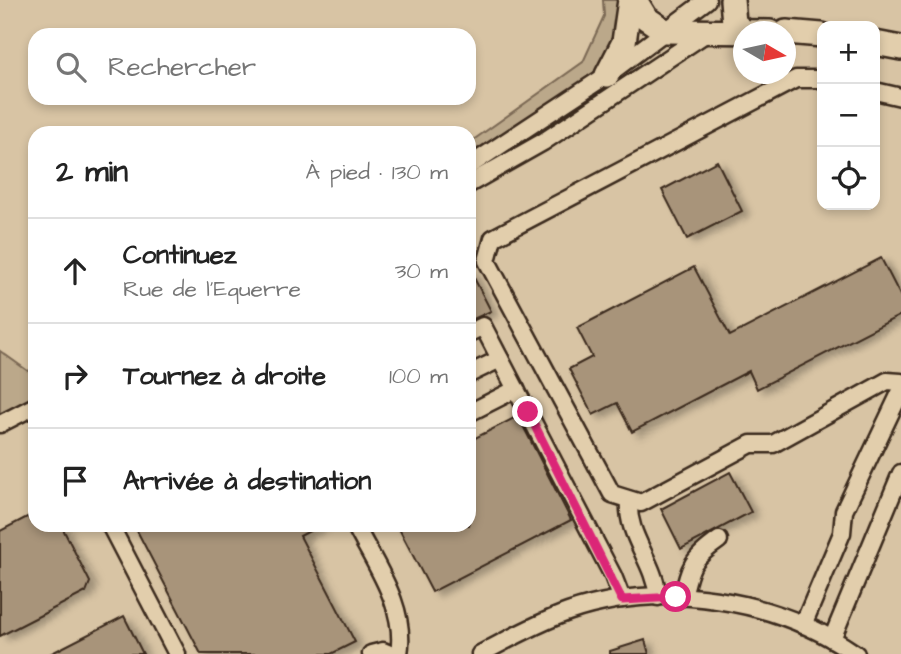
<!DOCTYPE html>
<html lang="fr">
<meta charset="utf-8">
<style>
body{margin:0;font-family:"Architects Daughter",sans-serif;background:#f2f2f2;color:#222}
.controls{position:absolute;right:21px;top:21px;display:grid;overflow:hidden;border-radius:14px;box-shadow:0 4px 10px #0003}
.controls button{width:63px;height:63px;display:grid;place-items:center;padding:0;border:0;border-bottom:2px solid #e0e0e0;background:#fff;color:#222;font:35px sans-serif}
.compass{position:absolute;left:733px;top:21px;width:63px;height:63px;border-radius:50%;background:#fff;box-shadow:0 4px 10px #0003;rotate:99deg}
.stop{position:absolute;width:21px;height:21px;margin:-16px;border:5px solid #db2777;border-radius:50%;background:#fff}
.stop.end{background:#db2777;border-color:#fff;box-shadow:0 2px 7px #0008}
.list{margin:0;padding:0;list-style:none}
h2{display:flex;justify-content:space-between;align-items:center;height:91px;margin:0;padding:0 28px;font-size:30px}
h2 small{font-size:23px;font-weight:400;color:#767676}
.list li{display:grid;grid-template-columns:46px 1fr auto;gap:21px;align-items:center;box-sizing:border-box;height:105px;padding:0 28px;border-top:2px solid #e0e0e0}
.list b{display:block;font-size:26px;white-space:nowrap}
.list p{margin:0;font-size:23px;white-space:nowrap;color:#767676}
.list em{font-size:23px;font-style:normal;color:#767676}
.icon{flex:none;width:38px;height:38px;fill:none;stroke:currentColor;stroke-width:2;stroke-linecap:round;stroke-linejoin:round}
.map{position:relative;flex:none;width:901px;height:654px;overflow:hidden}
.search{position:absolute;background:#fff;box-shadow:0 4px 10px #0003;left:28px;top:28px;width:448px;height:77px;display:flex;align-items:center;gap:18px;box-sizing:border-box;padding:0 24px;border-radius:21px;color:#767676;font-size:26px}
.panel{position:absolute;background:#fff;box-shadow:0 4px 10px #0003;left:28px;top:126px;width:448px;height:406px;border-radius:21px}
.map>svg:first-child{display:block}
.green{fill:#bba88a;stroke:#7b6954;stroke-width:2}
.building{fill:#a8947a;stroke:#3b2a1e;stroke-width:2;filter:url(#shadow)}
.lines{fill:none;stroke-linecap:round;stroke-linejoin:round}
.minor-casing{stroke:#3b2a1e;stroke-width:21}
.highway-casing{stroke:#3b2a1e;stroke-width:28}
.minor{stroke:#e2ceac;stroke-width:16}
.highway{stroke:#e2ceac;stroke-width:23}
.route{stroke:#db2777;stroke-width:9}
</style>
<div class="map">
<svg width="901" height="654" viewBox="0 0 901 654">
<defs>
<filter id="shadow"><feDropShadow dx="7" dy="4" stdDeviation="3.5" flood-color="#0004"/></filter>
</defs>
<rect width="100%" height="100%" fill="#d8c4a4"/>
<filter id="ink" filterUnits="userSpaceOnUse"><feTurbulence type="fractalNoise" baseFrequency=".0143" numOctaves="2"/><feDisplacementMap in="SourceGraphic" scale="14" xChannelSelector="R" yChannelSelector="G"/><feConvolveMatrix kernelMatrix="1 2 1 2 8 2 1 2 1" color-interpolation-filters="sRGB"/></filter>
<g filter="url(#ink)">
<g class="green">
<path d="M603,0H624C622,23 617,42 604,62C589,85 497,136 469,154V143L583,62L604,16Z"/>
<polygon points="0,351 28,371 35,368 35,397 0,415"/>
</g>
<g class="building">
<polygon points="717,161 742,211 687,239 662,190"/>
<polygon points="881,258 901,297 901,315 757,389 749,371 632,432 617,403 593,415 569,369 592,357 577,328 694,267 730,336"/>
<polygon points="469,268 491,311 469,321"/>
<polygon points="518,416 571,520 432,592 397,525 469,525 469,441"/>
<polygon points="730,472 751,512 681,549 661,509"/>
<polygon points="35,513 35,525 61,525 90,582 86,592 0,636 0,531"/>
<polygon points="134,525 321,525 300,536 355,642 331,654 201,654"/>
<polygon points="124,616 143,654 50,654"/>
<polygon points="645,640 649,654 610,654 610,651"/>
</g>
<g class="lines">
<g class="minor-casing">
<g id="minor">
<polyline points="822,79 796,79 493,238 487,261 612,494 641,503 751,444 773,444 887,381 901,382"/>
<polyline points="875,91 901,97"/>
<polyline points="469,166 607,75 707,0"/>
<polyline points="469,184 543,142 711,30"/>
<polyline points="469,333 483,326 613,576 622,599"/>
<polyline points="469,374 500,359"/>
<polyline points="469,413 516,389"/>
<polyline points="0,424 35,406"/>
<path d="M629,500C626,536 654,560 658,597"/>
<polyline points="110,525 177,654"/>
<path d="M355,525C375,565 407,607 399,654"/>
<path d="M683,597C690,565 692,559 719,540"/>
<polyline points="803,625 842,533 844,511 901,391"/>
<polyline points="832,639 901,473"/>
<polyline points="371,654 383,651 390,654"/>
<path d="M480,654C509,639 537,623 568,612C662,580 775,598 856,654"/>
</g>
</g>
<g class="highway-casing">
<g id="highway">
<polyline points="635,0 646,18 665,31 770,32"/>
<polyline points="732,0 734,23 742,30"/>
<polyline points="786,32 822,35"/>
<polyline points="875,43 901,48"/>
<polyline points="607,75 624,42 630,0"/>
</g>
</g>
<use href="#minor" class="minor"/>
<use href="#highway" class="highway"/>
</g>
</g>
<g class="lines" filter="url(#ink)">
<polyline class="route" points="528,412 622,600 676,597"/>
</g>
</svg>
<div class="controls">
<button>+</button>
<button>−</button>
<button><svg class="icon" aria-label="locate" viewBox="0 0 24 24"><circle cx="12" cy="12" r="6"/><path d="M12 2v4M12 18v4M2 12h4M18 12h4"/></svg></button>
</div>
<svg class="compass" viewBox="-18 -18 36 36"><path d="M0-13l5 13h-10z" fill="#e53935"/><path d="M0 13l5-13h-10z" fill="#767676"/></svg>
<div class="stop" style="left:676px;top:597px"></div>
<div class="stop end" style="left:528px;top:412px"></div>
<div class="search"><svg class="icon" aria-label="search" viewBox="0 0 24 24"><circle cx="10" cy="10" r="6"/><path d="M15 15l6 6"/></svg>Rechercher</div>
<section class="panel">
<h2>2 min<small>À pied · 130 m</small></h2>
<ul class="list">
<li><svg class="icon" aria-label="ahead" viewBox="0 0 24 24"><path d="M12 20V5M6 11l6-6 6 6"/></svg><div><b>Continuez</b><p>Rue de l'Equerre</p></div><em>30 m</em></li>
<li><svg class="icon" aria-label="right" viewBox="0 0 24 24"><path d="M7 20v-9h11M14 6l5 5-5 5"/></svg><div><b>Tournez à droite</b></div><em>100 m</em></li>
<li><svg class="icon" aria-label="arrive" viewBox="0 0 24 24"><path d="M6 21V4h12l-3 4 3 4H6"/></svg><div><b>Arrivée à destination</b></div></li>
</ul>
</section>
</div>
